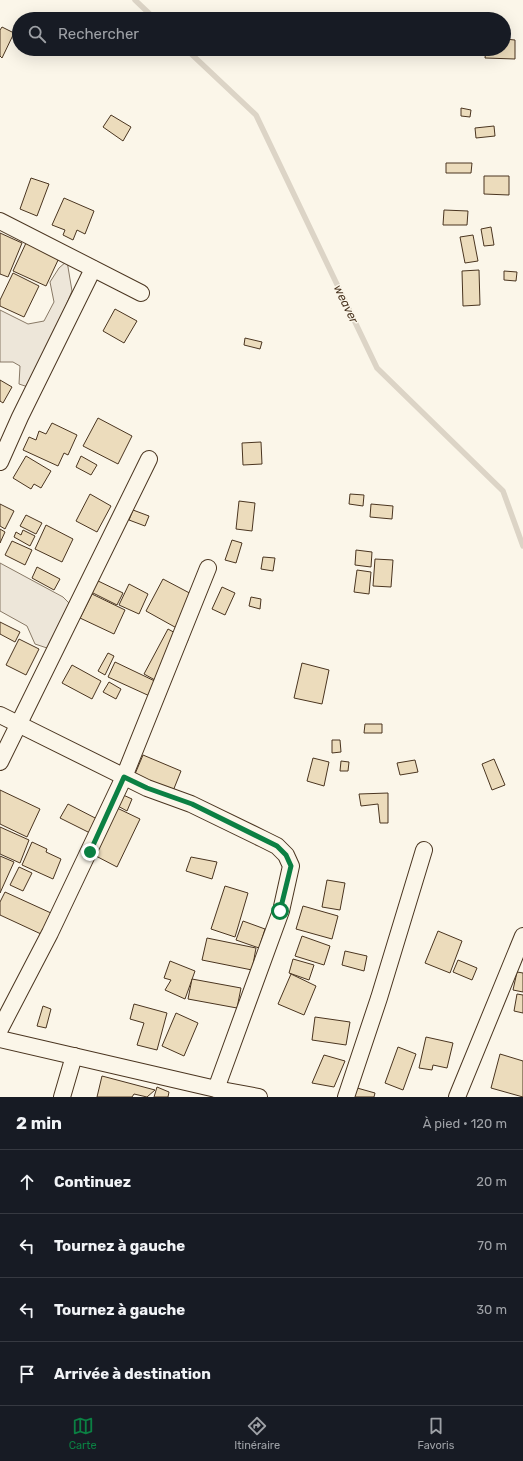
<!DOCTYPE html>
<html lang="fr">
<meta charset="utf-8">
<style>
body{margin:0;font-family:Rubik,sans-serif;background:#242831;color:#f1f3f6}
.stop{position:absolute;width:12px;height:12px;margin:-9px;border:3px solid #0b8043;border-radius:50%;background:#fff}
.stop.end{background:#0b8043;border-color:#fff;box-shadow:0 1px 4px #0008}
.list{margin:0;padding:0;list-style:none}
h2{display:flex;justify-content:space-between;align-items:center;height:52px;margin:0;padding:0 16px;font-size:17px}
h2 small{font-size:13px;font-weight:400;color:#9ea1a6}
.list li{display:grid;grid-template-columns:26px 1fr auto;gap:12px;align-items:center;box-sizing:border-box;height:64px;padding:0 16px;border-top:1px solid #363941}
.list b{display:block;font-size:15px;white-space:nowrap}
.list em{font-size:13px;font-style:normal;color:#9ea1a6}
.icon{flex:none;width:22px;height:22px;fill:none;stroke:currentColor;stroke-width:2;stroke-linecap:round;stroke-linejoin:round}
.map{position:relative;flex:none;width:523px;height:1097px;overflow:hidden}
.search{position:absolute;background:#171b24;box-shadow:0 4px 16px #0002;left:12px;right:12px;top:12px;height:44px;display:flex;align-items:center;gap:10px;box-sizing:border-box;padding:0 14px;border-radius:22px;color:#9ea1a6;font-size:15px}
.sheet{height:308px;background:#171b24}
nav{display:flex;justify-content:space-around;align-items:center;box-sizing:border-box;height:56px;border-top:1px solid #363941;background:#171b24;font-size:11px;color:#9ea1a6}
nav a{display:grid;justify-items:center;gap:2px}
nav .on{color:#0b8043}
.map>svg:first-child{display:block}
.green{fill:#ede6d9;stroke:#887966}
.lines{fill:none;stroke-linecap:round;stroke-linejoin:round}
.stream{stroke:#dcd4c6;stroke-width:5.5}
.building{fill:#ecdcbc;stroke:#4a3520}
.minor-casing{stroke:#4a3520;stroke-width:18}
.minor{stroke:#fbf6e9;stroke-width:16}
.route{stroke:#0b8043;stroke-width:5}
.labels{text-anchor:middle;dominant-baseline:central;stroke-width:3;stroke-linejoin:round;paint-order:stroke}
.water-label{font-size:12px;font-style:italic;fill:#4a3520;stroke:#fbf6e9}
</style>
<div class="map">
<svg width="523" height="1097" viewBox="0 0 523 1097">
<rect width="100%" height="100%" fill="#fbf6e9"/>
<g class="green">
<polygon points="67,261 72,291 60,320 28,387 19,384 20,366 13,362 0,362 0,310 28,324 44,321 54,302 50,282 59,268"/>
<polygon points="0,563 63,597 71,605 53,650 35,644 27,626 0,611"/>
</g>
<g class="lines">
<g class="stream">
<polyline points="135,0 155,19"/>
<polyline points="186,49 256,115 377,368 503,491 523,546"/>
</g>
</g>
<g class="building">
<polygon points="2,27 14,33 2,58 0,56 0,30"/>
<polygon points="504,39 515,40 515,59 485,58 486,49 504,49"/>
<polygon points="461,108 471,110 470,117 461,116"/>
<polygon points="111,115 131,127 123,141 103,127"/>
<polygon points="494,126 495,136 476,138 475,128"/>
<polygon points="446,163 472,163 471,173 446,173"/>
<polygon points="484,176 509,176 509,195 484,194"/>
<polygon points="31,178 49,184 37,216 20,209"/>
<polygon points="64,198 94,211 85,234 77,230 73,240 63,235 65,230 52,225"/>
<polygon points="444,210 468,211 467,225 443,225"/>
<polygon points="491,227 494,245 484,246 481,229"/>
<polygon points="0,233 22,243 8,277 0,274"/>
<polygon points="473,235 478,261 465,263 460,237"/>
<polygon points="26,243 59,258 46,286 13,271"/>
<polygon points="479,270 480,305 463,306 462,271"/>
<polygon points="504,271 517,272 516,281 504,280"/>
<polygon points="13,273 39,286 24,317 0,306 0,300"/>
<polygon points="115,309 137,321 124,343 103,331"/>
<polygon points="245,338 262,342 260,349 244,345"/>
<polygon points="0,380 12,387 3,403 0,401"/>
<polygon points="98,418 132,436 118,464 83,446"/>
<polygon points="52,423 77,435 68,455 64,453 58,466 23,450 29,437 36,440 39,431 46,434"/>
<polygon points="261,442 262,464 243,465 242,443"/>
<polygon points="26,456 51,471 41,488 34,484 31,489 13,478"/>
<polygon points="81,456 97,465 91,475 76,467"/>
<polygon points="90,494 111,506 97,532 76,521"/>
<polygon points="350,494 364,495 363,506 349,504"/>
<polygon points="239,501 255,503 252,531 236,529"/>
<polygon points="0,504 14,511 5,529 0,526"/>
<polygon points="371,504 393,506 392,519 370,517"/>
<polygon points="133,510 149,516 145,526 129,520"/>
<polygon points="26,515 42,523 36,534 20,526"/>
<polygon points="46,525 73,539 62,562 35,549"/>
<polygon points="0,529 5,532 0,543"/>
<polygon points="23,530 35,536 30,546 14,537 16,532 21,535"/>
<polygon points="232,540 242,543 236,563 225,560"/>
<polygon points="12,541 32,550 25,565 5,555"/>
<polygon points="356,550 372,552 371,567 355,565"/>
<polygon points="263,557 275,558 273,571 261,569"/>
<polygon points="375,559 393,560 391,587 373,586"/>
<polygon points="37,567 60,579 54,590 32,578"/>
<polygon points="357,570 371,572 369,594 354,592"/>
<polygon points="94,579 123,593 117,605 89,591"/>
<polygon points="163,579 199,598 182,631 146,611"/>
<polygon points="129,584 148,594 139,614 119,605"/>
<polygon points="222,587 235,593 225,615 212,609"/>
<polygon points="92,594 125,610 114,634 80,618"/>
<polygon points="251,597 261,599 260,609 249,606"/>
<polygon points="0,622 20,632 15,642 0,634"/>
<polygon points="168,629 188,640 164,685 144,674"/>
<polygon points="19,639 39,649 26,675 6,665"/>
<polygon points="108,653 114,656 105,675 98,671"/>
<polygon points="115,662 161,684 154,698 108,677"/>
<polygon points="302,663 329,670 322,704 294,698"/>
<polygon points="72,665 101,681 92,699 62,683"/>
<polygon points="109,682 121,689 116,699 103,692"/>
<polygon points="365,724 382,724 382,733 364,733"/>
<polygon points="332,740 340,740 341,752 332,753"/>
<polygon points="143,755 181,771 173,791 135,774"/>
<polygon points="313,758 329,762 324,786 307,781"/>
<polygon points="494,759 505,785 492,790 482,764"/>
<polygon points="415,760 418,772 400,775 397,763"/>
<polygon points="341,761 349,762 348,771 340,771"/>
<polygon points="0,790 40,809 27,837 0,824"/>
<polygon points="388,793 388,823 380,823 378,804 361,806 359,794"/>
<polygon points="121,794 132,799 127,811 116,805"/>
<polygon points="68,804 99,820 92,834 60,818"/>
<polygon points="117,808 140,819 117,867 94,855"/>
<polygon points="0,827 29,840 20,863 0,854"/>
<polygon points="32,842 47,849 46,852 61,859 53,879 22,865"/>
<polygon points="0,856 14,862 0,893"/>
<polygon points="191,857 217,862 212,879 186,871"/>
<polygon points="19,867 32,873 23,891 10,885"/>
<polygon points="327,880 345,883 340,910 322,907"/>
<polygon points="225,886 248,893 235,937 211,929"/>
<polygon points="5,892 51,913 41,934 0,915 0,902"/>
<polygon points="303,906 338,916 332,939 296,929"/>
<polygon points="243,921 265,929 259,948 236,940"/>
<polygon points="438,931 462,941 450,973 425,963"/>
<polygon points="302,936 330,946 324,965 295,956"/>
<polygon points="207,938 256,948 252,970 202,960"/>
<polygon points="345,951 367,956 364,971 342,965"/>
<polygon points="293,959 314,965 309,980 289,973"/>
<polygon points="458,960 477,968 472,980 453,972"/>
<polygon points="170,961 195,971 185,999 165,990 171,980 164,978"/>
<polygon points="517,972 523,973 523,992 513,990"/>
<polygon points="291,974 316,986 304,1015 278,1004"/>
<polygon points="192,979 241,988 237,1008 188,999"/>
<polygon points="517,994 523,995 523,1013 514,1011"/>
<polygon points="134,1004 167,1013 157,1050 137,1045 144,1023 130,1019"/>
<polygon points="43,1006 51,1009 46,1028 37,1026"/>
<polygon points="176,1013 198,1023 184,1056 162,1046"/>
<polygon points="315,1017 350,1022 346,1045 312,1040"/>
<polygon points="426,1037 453,1043 447,1068 433,1065 432,1070 419,1068"/>
<polygon points="398,1047 416,1054 403,1090 385,1083"/>
<polygon points="500,1054 523,1061 523,1097 491,1088"/>
<polygon points="324,1055 345,1061 334,1087 312,1083"/>
<polygon points="102,1076 155,1090 147,1097 134,1094 132,1097 97,1097"/>
<polygon points="350,1086 375,1093 374,1097 347,1097"/>
<polygon points="157,1087 169,1092 168,1097 154,1097"/>
</g>
<g class="lines">
<g class="minor-casing">
<g id="minor">
<polyline points="0,221 141,293"/>
<polyline points="0,462 20,417 93,269"/>
<polyline points="0,715 147,788 191,804 263,839 277,846 286,855 291,866 281,911 216,1089"/>
<polyline points="0,762 149,459"/>
<polyline points="0,1029 50,933 124,777 208,568"/>
<polyline points="0,1039 216,1089 259,1097"/>
<polyline points="62,1097 74,1056"/>
<polyline points="346,1097 379,998 424,850"/>
<polyline points="457,1097 523,936"/>
</g>
</g>
<use href="#minor" class="minor"/>
</g>
<g class="lines">
<polyline class="route" points="90,852 124,777 147,788 192,804 277,846 286,855 291,866 280,911"/>
</g>
<g class="labels">
<g class="water-label">
<text transform="translate(346 304) rotate(64)">weaver</text>
</g>
</g>
</svg>
<div class="stop" style="left:280px;top:911px"></div>
<div class="stop end" style="left:90px;top:852px"></div>
<div class="search"><svg class="icon" aria-label="search" viewBox="0 0 24 24"><circle cx="10" cy="10" r="6"/><path d="M15 15l6 6"/></svg>Rechercher</div>
</div>
<section class="sheet">
<h2>2 min<small>À pied · 120 m</small></h2>
<ul class="list">
<li><svg class="icon" aria-label="ahead" viewBox="0 0 24 24"><path d="M12 20V5M6 11l6-6 6 6"/></svg><div><b>Continuez</b></div><em>20 m</em></li>
<li><svg class="icon" aria-label="left" viewBox="0 0 24 24"><path d="M17 20v-9H6M10 6l-5 5 5 5"/></svg><div><b>Tournez à gauche</b></div><em>70 m</em></li>
<li><svg class="icon" aria-label="left" viewBox="0 0 24 24"><path d="M17 20v-9H6M10 6l-5 5 5 5"/></svg><div><b>Tournez à gauche</b></div><em>30 m</em></li>
<li><svg class="icon" aria-label="arrive" viewBox="0 0 24 24"><path d="M6 21V4h12l-3 4 3 4H6"/></svg><div><b>Arrivée à destination</b></div></li>
</ul>
</section>
<nav>
<a class="on"><svg class="icon" aria-label="map" viewBox="0 0 24 24"><path d="M3 6l6-2 6 2 6-2v14l-6 2-6-2-6 2zM9 4v14M15 6v14"/></svg>Carte</a>
<a><svg class="icon" aria-label="directions" viewBox="0 0 24 24"><path d="M12 3l9 9-9 9-9-9zM9 14v-3h6M13 9l2 2-2 2"/></svg>Itinéraire</a>
<a><svg class="icon" aria-label="saved" viewBox="0 0 24 24"><path d="M7 4h10v16l-5-4-5 4z"/></svg>Favoris</a>
</nav>
